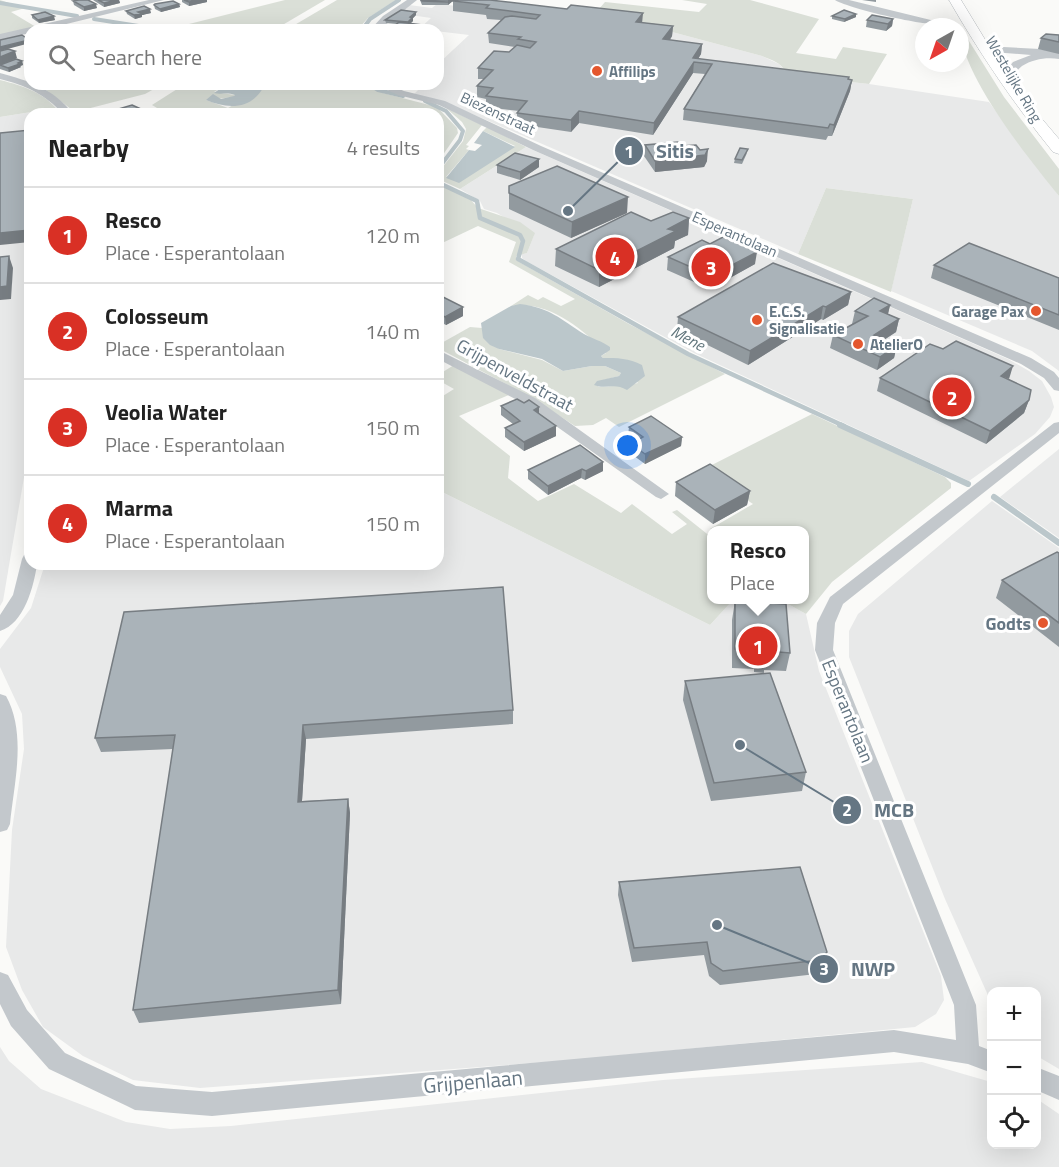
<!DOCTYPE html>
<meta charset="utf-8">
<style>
body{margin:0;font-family:"Titillium Web",sans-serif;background:#f6f6f6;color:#222}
.controls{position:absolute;right:18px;bottom:18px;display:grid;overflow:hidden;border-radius:12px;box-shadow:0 6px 24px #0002}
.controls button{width:54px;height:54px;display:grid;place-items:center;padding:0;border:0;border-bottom:2px solid #e0e0e0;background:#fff;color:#222;font:30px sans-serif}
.compass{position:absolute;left:915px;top:18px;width:54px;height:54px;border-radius:50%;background:#fff;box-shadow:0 6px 24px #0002;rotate:220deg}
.you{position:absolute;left:628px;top:446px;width:21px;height:21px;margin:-15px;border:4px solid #fff;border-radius:50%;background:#1a73e8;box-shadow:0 0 0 9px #1a73e833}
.badge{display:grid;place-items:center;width:39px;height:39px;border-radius:50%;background:#d93025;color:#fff;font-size:20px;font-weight:700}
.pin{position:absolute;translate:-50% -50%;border:3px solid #fff;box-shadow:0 2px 6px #0006}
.popup{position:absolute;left:707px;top:526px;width:102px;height:78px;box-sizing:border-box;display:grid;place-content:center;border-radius:12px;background:#fff;filter:drop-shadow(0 2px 4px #0005);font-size:20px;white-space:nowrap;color:#767676}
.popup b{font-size:22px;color:#222}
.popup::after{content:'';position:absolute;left:50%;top:100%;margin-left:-12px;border:12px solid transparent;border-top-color:#fff}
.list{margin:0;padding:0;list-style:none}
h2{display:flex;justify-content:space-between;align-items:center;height:78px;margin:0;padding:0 24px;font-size:26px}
h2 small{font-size:20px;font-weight:400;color:#767676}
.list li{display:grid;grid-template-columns:39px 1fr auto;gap:18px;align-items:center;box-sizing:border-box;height:96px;padding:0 24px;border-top:2px solid #e0e0e0}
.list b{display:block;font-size:22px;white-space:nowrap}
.list p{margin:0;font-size:20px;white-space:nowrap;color:#767676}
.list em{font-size:20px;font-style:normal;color:#767676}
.icon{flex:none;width:33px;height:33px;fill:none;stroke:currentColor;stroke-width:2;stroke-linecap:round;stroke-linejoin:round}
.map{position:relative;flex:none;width:1059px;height:1167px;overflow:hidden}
.search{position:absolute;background:#fff;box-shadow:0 6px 24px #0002;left:24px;top:24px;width:420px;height:66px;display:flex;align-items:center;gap:15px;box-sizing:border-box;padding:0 21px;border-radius:18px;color:#767676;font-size:22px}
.panel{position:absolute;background:#fff;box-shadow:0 6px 24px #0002;left:24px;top:108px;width:420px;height:462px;border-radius:18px}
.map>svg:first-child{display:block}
.built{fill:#e8e9e9}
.green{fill:#dadfd7}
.water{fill:#bbc7cb}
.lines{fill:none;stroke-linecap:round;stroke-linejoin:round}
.stream-far2{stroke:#bbc7cb;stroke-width:4}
.stream-far1{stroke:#bbc7cb;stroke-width:4.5}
.stream{stroke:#bbc7cb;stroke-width:6}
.primary-casing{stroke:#b5babe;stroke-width:1}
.minor{fill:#c3c8cc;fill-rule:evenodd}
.tertiary{fill:#c3c8cc;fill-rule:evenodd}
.primary{fill:#fff;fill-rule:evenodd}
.wall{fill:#929a9f}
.shaded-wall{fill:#777d82}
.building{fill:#aab3b9;stroke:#777d82;stroke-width:1.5}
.poi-dot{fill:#e4572e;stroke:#fff;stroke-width:2}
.labels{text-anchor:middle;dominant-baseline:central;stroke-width:6;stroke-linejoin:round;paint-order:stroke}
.far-poi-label{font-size:15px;font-weight:bold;fill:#657683;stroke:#fff;text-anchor:start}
.far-street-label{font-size:15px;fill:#657683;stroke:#fff}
.far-water-label{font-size:16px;font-style:italic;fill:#60757c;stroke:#fff}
.street-label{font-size:18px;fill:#657683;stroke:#fff}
.poi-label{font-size:18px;font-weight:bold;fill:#657683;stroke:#fff;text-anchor:end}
.near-street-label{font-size:21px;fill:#657683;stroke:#fff}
.leader{fill:none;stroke:#657683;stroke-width:2}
.callout-dot{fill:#657683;stroke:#fff;stroke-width:2}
.mark-label{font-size:18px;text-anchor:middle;font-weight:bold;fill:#fff}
.callout-label{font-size:20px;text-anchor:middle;font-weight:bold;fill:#657683;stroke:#fff;stroke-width:6;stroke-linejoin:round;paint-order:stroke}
</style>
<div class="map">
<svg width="1059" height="1167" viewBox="0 0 1059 1167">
<rect width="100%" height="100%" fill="#fafaf8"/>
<g class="built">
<polygon points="437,4 642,24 762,56 779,64 785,70 786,75 869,84 989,102 1059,196 1059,371 1032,351 891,291 913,199 826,188 798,254 442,101 414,94 424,84 438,84 438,64 469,35 419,29 431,18 396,13 409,5 432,8"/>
<polygon points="56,108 62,114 30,114 30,442 3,601 0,606 0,117"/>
<polygon points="526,147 1008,359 1029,371 1042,381 1051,397 1054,407 1050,417 1035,434 969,481 694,353 526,261 522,258 522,254 527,253 534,235 497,213 484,209 480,201 460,189"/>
<polygon points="1059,449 1059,538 1000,497"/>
<polygon points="438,490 710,625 733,600 790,600 786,603 806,614 819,671 941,976 944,1000 936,1014 915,1027 572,1060 200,1088 133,1080 83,1056 43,1027 22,990 6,947 12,830 24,749 22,714 0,667 0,649 31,608 45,564 438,564"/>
<polygon points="992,501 1059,548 1059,1069 1037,1056 1036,992 992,992 991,1002 945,899 849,657 849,631 858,614"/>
<polygon points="0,1047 9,1061 41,1089 126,1122 170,1129 231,1126 663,1080 922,1062 991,1082 992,1144 1036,1144 1037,1099 1059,1114 1059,1167 0,1167"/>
</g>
<g class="green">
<polygon points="0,0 25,8 11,12 36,27 0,35"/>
<polygon points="285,0 325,0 274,30 169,29"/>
<polygon points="337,0 396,0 368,18 357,30 286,30"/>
<path d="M682,0H750L819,19L796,53L836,59L843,47L887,54L869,84L786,75C784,63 771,60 762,56L642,24L592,17L605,2L699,12L707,4Z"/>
<path d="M955,24L959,25L1004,97L1059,169V196C1029,159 960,74 960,27H951Z"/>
<path d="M0,80C23,86 40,91 56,108L0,117Z"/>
<polygon points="38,84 163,84 145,94 75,112"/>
<polygon points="185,84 227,84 214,92 235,95 234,97 206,100 228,108 263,88 259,84 365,84 383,93 437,107 457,128 458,133 438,162 438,114 219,114 157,108 152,105"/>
<polygon points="446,108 482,125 466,145 469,146 466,149 469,150 446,177 515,146 483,131 487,127 526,147 460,189 438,179 438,173 463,141 466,129 462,122"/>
<path d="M438,184L470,199L478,208L520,222L535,233L527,253L516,256V260L521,263L629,324L725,374L619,427L606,418L593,425L575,426L532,398L438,348V345L470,327L482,328L499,349L542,360L563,371L592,366H605L621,373L619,376L604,380L598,387C612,386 624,386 638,383L613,358H603L601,356L606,353C582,328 548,300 511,306L528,295L538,300L543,297L561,306L575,299L509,262L516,242L478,226L438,245Z"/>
<polygon points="826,188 913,199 891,292 798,254"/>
<polygon points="454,365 511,394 459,416 510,456 508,478 538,501 574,484 621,513 632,504 672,534 687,524 672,512 677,510 711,537 712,600 733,600 710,625 438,490 438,399 454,389 438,380 438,375"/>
<polygon points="812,414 945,477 951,483 951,488 832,582 806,614 786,603 790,600 804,600 804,530 712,530 710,529 753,504 702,470"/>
</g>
<g class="water">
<path d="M227,84H259L263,88C250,110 227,109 206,100L213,94L221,99L234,96L235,95C227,92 221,95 214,93Z"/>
<polygon points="483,131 515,147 459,183 446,178 469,150 475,151 482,145 474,143"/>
<path d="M520,304C551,308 560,319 584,334C593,339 602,341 610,347V350L601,356L603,358C617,358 629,358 642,365L645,376L627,390C614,382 606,390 594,385L597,381L619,376L621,373L605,366H592L563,371L542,359L499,349L490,345L483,338L481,323L511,306Z"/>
</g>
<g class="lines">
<g class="stream-far2">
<polyline points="0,3 77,16"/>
<polyline points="94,19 164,30"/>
<polyline points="362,30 370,19 399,0"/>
<polyline points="369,84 378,90 403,96"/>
<polyline points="425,101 446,111 463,131 460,140 438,169"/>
<polyline points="438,182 442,184"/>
</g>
<polyline class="stream-far1" points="439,183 477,201 480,218 520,235 523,241 518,259 688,354 844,426"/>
<g class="stream">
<polyline points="840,425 968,484"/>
<polyline points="994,497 1059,543"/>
</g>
<g class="primary-casing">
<path id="primary" d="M949,0H961L992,51L1026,100L1059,139V154L1053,152C1014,104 980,54 949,0Z"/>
</g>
<g class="minor">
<polygon points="149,0 164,0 42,30 30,30 30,33 0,40 0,34"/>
<polygon points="407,0 417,0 379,30 370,30 383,16"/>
<path d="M835,0H849L943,23C933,29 847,8 835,0Z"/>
<path d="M0,73C29,81 53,88 73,114H63C45,94 25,85 0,79Z"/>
<polygon points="374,84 387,84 404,91 445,101 541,146 1031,358 1054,372 1059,378 1059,391 1054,390 1044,378 1021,364 533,150 439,105 398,95"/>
<polygon points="438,350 535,398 669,494 661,499 656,497 525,404 438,359"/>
<polygon points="1059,422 1059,433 843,604 835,623 833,650 976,1005 979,1046 992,1051 992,1073 968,1064 894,1052 212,1116 135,1110 127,1106 49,1069 11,1026 0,1004 0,972 8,975 27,1010 65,1053 136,1086 212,1092 894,1030 956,1040 954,1005 815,650 817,623 830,597 1054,423"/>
<path d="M30,554V564H37C34,586 24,624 0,631V615L13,595L22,559L24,555Z"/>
<path d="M0,694L6,696C27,734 14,783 10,824L7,830L0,832Z"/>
<polygon points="1036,1067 1059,1076 1059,1100 1036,1090"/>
</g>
<path class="tertiary" d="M984,46L1040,49L1059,53V59C1047,57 1033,59 1022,66C1017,70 1017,73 1011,76L1005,72L1013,62L1031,55L980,51L978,49Z"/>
<use href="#primary" class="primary"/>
</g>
<g class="wall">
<polygon points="93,0 119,0 120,3 104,7"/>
<polygon points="182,0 207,0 207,2 189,6 182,2"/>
<polygon points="420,0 454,0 448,5 422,5"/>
<polygon points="862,0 876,0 876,2"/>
<polygon points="73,1 97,8 84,11 74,5"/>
<polygon points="453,1 673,26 672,36 670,40 702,44 701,54 698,59 852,80 850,91 832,136 828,136 826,140 683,120 684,109 705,74 693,73 653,135 579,123 571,132 517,124 517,113 519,111 486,107 486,99 477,97 477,86 484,79 478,79 478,68 509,52 515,47 489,43 488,33 501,20 487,19 486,15 453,11"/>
<polygon points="179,4 180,7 161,12 155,9 154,5"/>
<polygon points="126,11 151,13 142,15 142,17 135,19 127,14"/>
<polygon points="32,15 55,20 39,23 32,18"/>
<polygon points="416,15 413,18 413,21 410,24 423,29 422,30 392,30 392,28 397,24 386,23 385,20"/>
<polygon points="832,16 856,17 844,22 832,19"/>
<polygon points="893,19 892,26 886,31 866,27 867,20"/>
<polygon points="1059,35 1059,54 1038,49 1041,38"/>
<polygon points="0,51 15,51 16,59 22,61 23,65 20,66 21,67 9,72 0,69"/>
<polygon points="408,84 418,84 415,87 408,86"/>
<polygon points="645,145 680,146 707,161 704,167 655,172 644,156"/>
<polygon points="747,153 742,164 734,163 735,159"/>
<polygon points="539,159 539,167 520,180 497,173 497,165"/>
<polygon points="509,186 627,213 571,238 509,209"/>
<polygon points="689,218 688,235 675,241 674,248 599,287 555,266 556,249 651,221"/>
<polygon points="668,257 755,264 710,289 667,270"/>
<polygon points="934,265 1059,278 1059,330 931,278"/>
<polygon points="851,292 848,305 823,320 821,319 748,365 677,330 678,317"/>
<polygon points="438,297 463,307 463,316 446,325 438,321"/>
<polygon points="890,305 888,314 899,319 896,332 884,340 897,345 894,358 877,370 830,348 833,335 853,324 852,324 855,311"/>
<polygon points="880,378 1009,379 1029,400 1024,413 986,444 877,391"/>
<polygon points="501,406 539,414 556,426 556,436 524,451 505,437 505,428 513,424 501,415"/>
<polygon points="629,427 682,437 681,446 645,464 630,453 631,444 636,441 628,436"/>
<polygon points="603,462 603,471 585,480 581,478 548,495 528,479 528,470"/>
<polygon points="676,482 750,491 747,505 713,524 675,496"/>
<polygon points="1059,553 1059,647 996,598 1002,580"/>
<polygon points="735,601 790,653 786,671 764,670 764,673 754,672 754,669 732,668 732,620"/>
<polygon points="685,681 806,772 802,791 711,801 683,700"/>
<polygon points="513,710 513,724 306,739 302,801 348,799 350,813 341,1004 139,1023 133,1010 173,749 101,752 95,738"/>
<polygon points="619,882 827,952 823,965 816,974 720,985 709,976 704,955 632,962 618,895"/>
</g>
<g class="shaded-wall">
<polygon points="117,0 119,0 120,3 104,7 104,3"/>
<polygon points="200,0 207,0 207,2 189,6 189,2"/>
<polygon points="450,0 454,0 448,5 448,2"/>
<polygon points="96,4 97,8 84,11 84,7"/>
<polygon points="179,4 180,7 161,12 160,9"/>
<polygon points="150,9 151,13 142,15 142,17 135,19 134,15 138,12"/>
<polygon points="416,12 416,15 413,18 413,21 408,25 408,22 410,17"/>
<polygon points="643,13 642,24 636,22"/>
<polygon points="856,14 856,17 844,22 845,19"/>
<polygon points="54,16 55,20 39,23 38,20"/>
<polygon points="893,19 892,26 886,31 888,24"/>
<polygon points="673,26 672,36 663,50 663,39"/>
<polygon points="29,40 30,43 0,51 0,47"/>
<polygon points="702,44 701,54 696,62 694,62 693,73 653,135 654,123"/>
<polygon points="15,51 17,58 0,65 0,57"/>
<polygon points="442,55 442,58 438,63 438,59"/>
<polygon points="22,61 23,65 20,66 21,67 9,72 8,68"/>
<polygon points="852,80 850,91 832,136 834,125"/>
<polygon points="579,111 579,123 571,132 571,120"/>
<polygon points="708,149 707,161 704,167 655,172 655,161"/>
<polygon points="539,159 539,167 520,180 520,172"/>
<polygon points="628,197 627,213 571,238 572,222"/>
<polygon points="689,218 688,235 675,241 674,248 599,287 599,270 668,229"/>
<polygon points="30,230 30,242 0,245 0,233"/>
<polygon points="757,252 755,264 710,289 711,276"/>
<polygon points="9,256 13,268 11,299 0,300 0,287"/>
<polygon points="851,292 848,305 823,320 826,307"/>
<polygon points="890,305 887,318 880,311"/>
<polygon points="823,306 821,319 748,365 750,351"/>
<polygon points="463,307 463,316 446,325 445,317"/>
<polygon points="899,319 896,332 871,348 874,335"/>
<polygon points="897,345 894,358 877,370 880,357"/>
<polygon points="1013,366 1009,379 1001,376"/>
<polygon points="1029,400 1024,413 986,444 990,431"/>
<polygon points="539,407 539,416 534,410"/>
<polygon points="556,426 556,436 524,451 524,442"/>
<polygon points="682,437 681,446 645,464 645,454"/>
<polygon points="603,462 603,471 585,480 586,471"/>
<polygon points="582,469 581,478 548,495 548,486"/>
<polygon points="750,491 747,505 713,524 715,510"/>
<polygon points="170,564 201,564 171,568"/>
<polygon points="303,725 306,739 301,816 298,802"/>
<polygon points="348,799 350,813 341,1004 338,990"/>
<polygon points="827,952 823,965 816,974 820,960"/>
</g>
<g class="building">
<polygon points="79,0 88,0 96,4 84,7 73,1"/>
<polygon points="98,0 117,0 104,3"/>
<polygon points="184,0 200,0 189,2"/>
<polygon points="421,0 450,0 448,2 422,1"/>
<polygon points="454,0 490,0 567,9 571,5 643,13 636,22 673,26 663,39 702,44 693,58 849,77 848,79 852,80 834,125 830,124 828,128 684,109 712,64 694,62 654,123 579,111 571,120 517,113 527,101 486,96 493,88 477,86 493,70 478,68 494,51 509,52 517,45 530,48 536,42 518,39 521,37 488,33 505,17 512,16 536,19 540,15 486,8 489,5 453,1"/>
<polygon points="173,1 179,4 160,9 154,5 155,4"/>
<polygon points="144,6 150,9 138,12 142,14 134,15 126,11"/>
<polygon points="401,10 416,12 410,17 412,18 408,22 385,20"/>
<polygon points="844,10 856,14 845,19 832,16"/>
<polygon points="45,12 54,16 38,20 32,15"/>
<polygon points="872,15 893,19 888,24 867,20"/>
<polygon points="399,22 423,25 417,30 392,28"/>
<polygon points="1046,34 1059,35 1059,42 1041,38"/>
<polygon points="22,35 29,40 0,47 0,40"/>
<polygon points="8,49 15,51 0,57 0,51"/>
<polygon points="16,59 22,61 18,63 20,64 8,68 0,65"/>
<polygon points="132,105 152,114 105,113"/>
<polygon points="30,130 30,230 0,233 0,133"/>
<polygon points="678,142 680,146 696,145 700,150 708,149 705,155 655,161 645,145"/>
<polygon points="740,148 748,149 742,160 735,159"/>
<polygon points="515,153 539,159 520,172 497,165"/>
<polygon points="557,166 628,197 572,222 509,193 509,186"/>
<polygon points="631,212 651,221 673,212 689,218 668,229 676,231 599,270 556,249"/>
<polygon points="723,237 757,252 711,276 668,257 702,240 710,244"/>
<polygon points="969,243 1059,278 1059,315 934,265"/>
<polygon points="9,256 7,286 0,287 0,257"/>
<polygon points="773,263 851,292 826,307 823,306 750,351 678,317"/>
<polygon points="441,296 463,307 445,317 438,313 438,297"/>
<polygon points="874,298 890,305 880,311 899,319 874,335 897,345 880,357 833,335 868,316 855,311"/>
<polygon points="956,341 1013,366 1001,376 1031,390 1029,400 990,431 880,378 930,344 943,349"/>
<polygon points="517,399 524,403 529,400 539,407 534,410 556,426 524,442 505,428 520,421 501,406"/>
<polygon points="651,416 682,437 645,454 631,444 643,437 629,427"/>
<polygon points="580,445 603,462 586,471 582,469 548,486 528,470"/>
<polygon points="710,464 750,491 715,510 676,482"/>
<polygon points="1057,552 1059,553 1059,623 1002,580"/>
<polygon points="503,587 513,710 303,725 298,802 348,799 338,990 133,1010 175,735 95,738 124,612"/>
<polygon points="735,601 786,604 790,653 767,651 767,655 757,654 758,650 735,649"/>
<polygon points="770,673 806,772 714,783 685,681"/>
<polygon points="800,867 827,952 820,960 723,971 711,963 707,942 634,948 619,882"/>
</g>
<g class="poi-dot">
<circle cx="597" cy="71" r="6"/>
<circle cx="1036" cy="311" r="6"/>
<circle cx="757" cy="320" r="6"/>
<circle cx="858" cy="344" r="6"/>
<circle cx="1043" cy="623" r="6"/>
</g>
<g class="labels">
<g class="far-poi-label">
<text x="609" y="71">Affilips</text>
<text x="769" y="311">E.C.S.<tspan x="769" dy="17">Signalisatie</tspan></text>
<text x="1024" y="311" text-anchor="end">Garage Pax</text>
<text x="870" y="344">AtelierO</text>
</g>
<g class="far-street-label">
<text transform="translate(1014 79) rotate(60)">Westelijke Ring</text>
<text transform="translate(498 113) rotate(25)">Biezenstraat</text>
<text transform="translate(735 234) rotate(24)">Esperantolaan</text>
</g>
<g class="far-water-label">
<text transform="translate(688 338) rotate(28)">Mene</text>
</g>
<g class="street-label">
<text transform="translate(515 375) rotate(29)">Grijpenveldstraat</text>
<text transform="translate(848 711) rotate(68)">Esperantolaan</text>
</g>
<g class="poi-label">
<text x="1031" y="623">Godts</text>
</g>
<g class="near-street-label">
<text transform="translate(473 1081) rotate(-5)">Grijpenlaan</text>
</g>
</g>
<path class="leader" d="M568 211L629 151M740 745L847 810M717 925L824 969"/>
<g class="callout-dot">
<circle cx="568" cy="211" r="6"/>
<circle cx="740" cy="745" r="6"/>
<circle cx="717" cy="925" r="6"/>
<circle cx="629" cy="151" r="15"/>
<circle cx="847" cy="810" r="15"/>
<circle cx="824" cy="969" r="15"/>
</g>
<g class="mark-label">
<text x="629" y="158">1</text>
<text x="847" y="816">2</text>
<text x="824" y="975">3</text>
</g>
<g class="callout-label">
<text x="675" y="158">Sitis</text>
<text x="894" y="817">MCB</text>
<text x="873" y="976">NWP</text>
</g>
</svg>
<div class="controls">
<button>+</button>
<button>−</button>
<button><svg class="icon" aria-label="locate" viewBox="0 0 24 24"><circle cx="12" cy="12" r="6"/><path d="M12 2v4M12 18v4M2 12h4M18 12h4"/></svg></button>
</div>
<svg class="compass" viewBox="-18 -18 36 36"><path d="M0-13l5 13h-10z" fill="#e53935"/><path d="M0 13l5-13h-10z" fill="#767676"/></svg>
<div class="you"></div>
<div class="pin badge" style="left:758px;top:646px">1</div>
<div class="popup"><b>Resco</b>Place</div>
<div class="pin badge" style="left:952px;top:397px">2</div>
<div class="pin badge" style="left:711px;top:267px">3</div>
<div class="pin badge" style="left:615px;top:257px">4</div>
<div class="search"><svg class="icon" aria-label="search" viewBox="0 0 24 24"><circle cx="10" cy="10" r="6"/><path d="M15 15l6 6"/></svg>Search here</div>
<section class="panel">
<h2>Nearby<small>4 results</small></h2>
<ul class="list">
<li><span class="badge">1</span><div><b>Resco</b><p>Place · Esperantolaan</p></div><em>120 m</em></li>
<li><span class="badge">2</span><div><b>Colosseum</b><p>Place · Esperantolaan</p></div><em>140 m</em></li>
<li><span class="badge">3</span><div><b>Veolia Water</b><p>Place · Esperantolaan</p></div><em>150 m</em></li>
<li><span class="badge">4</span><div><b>Marma</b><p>Place · Esperantolaan</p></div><em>150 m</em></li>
</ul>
</section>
</div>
